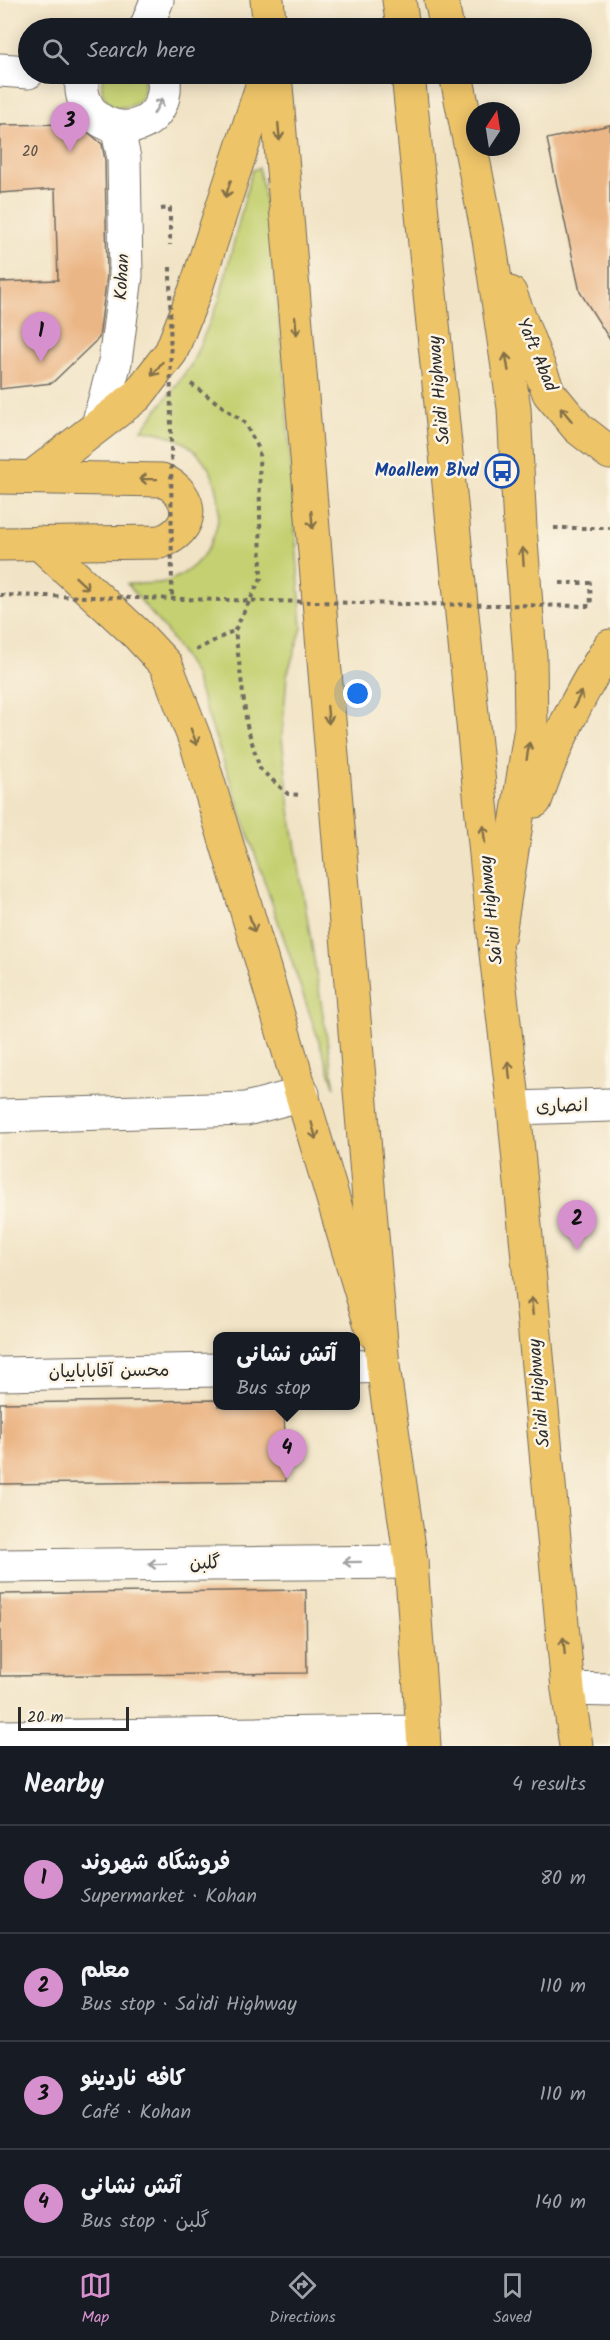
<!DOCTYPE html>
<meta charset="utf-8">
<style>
body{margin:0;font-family:Kalam,"Playpen Sans Arabic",sans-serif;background:#242831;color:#f1f3f6}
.compass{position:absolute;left:466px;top:102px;width:54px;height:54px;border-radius:50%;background:#171b24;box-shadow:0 3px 15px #0003;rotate:12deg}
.scale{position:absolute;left:18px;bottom:15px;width:111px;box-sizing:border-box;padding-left:6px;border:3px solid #2b2b2b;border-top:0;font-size:16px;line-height:21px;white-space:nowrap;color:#2b2b2b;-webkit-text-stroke:4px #fcf5e5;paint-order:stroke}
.you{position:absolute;left:358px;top:694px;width:21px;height:21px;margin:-15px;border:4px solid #fff;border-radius:50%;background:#1a73e8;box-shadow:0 0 0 9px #1a73e833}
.badge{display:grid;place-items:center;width:39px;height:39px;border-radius:50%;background:#d690ce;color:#111;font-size:20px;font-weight:700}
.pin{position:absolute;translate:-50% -50px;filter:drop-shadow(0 2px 3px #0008)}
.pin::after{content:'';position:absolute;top:32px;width:21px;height:18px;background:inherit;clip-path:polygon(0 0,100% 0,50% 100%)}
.popup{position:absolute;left:213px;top:1332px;width:147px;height:78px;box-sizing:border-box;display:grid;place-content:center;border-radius:12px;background:#171b24;filter:drop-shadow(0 2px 4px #0005);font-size:20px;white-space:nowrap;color:#9ea1a6}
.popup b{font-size:22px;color:#f1f3f6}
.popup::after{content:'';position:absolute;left:50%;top:100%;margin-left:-12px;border:12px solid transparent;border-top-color:#171b24}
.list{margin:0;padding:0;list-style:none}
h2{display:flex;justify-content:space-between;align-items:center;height:78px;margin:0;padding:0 24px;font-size:26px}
h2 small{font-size:20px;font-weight:400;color:#9ea1a6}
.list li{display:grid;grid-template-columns:39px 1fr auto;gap:18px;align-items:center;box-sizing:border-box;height:108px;padding:0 24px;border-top:2px solid #363941}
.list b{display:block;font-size:22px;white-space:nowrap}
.list p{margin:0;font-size:20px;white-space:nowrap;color:#9ea1a6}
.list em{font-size:20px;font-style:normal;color:#9ea1a6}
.icon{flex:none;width:33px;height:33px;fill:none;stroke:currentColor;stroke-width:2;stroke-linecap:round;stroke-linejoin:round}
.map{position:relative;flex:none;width:610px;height:1746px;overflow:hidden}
.search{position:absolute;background:#171b24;box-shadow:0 3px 15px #0003;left:18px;right:18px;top:18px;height:66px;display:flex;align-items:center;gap:15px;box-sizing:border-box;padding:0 21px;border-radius:33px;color:#9ea1a6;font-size:22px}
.sheet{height:510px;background:#171b24}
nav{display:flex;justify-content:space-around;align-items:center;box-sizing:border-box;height:84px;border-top:2px solid #363941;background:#171b24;font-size:16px;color:#9ea1a6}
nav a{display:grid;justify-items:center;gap:3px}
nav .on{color:#d690ce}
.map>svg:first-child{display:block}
.green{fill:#c4d071;stroke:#787e4e;stroke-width:1.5}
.building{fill:#ebb686}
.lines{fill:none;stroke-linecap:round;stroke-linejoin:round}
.minor-casing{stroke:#706b61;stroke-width:35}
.major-casing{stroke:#706b61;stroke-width:35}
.highway-casing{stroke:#706b61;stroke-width:35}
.path{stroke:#706b61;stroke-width:4;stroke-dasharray:4.5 4.5;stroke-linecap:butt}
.minor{stroke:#fff;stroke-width:33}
.major{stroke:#eec469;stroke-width:33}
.highway{stroke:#eec469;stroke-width:33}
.path-bridge{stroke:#706b61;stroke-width:4;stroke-dasharray:4.5 4.5;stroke-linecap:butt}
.oneway{stroke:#a0a0a0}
.oneway2{stroke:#837047}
.labels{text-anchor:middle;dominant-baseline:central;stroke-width:5;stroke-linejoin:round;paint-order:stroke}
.number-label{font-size:15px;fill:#5b4e42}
.street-label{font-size:18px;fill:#2b2b2b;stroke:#fcf5e5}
.transit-label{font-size:18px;font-weight:bold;fill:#164399;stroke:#fcf5e5;text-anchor:end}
</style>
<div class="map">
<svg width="610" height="1746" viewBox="0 0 610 1746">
<rect width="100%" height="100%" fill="#fcf5e5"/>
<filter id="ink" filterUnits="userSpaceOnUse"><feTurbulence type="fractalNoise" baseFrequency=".0167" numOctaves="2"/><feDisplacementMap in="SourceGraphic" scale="12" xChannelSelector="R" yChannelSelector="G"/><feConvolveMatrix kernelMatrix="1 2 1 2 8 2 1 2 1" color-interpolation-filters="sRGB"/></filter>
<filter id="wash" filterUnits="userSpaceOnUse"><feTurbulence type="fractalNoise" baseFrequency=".008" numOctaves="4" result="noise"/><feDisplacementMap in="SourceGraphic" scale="24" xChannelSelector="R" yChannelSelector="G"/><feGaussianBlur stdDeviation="1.35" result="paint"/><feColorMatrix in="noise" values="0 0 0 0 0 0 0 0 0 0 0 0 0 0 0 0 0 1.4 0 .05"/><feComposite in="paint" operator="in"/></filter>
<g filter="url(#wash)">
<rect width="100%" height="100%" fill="#f1e3c5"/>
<g class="green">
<path d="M104,74H141C152,95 134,112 112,106C102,96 99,87 104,74Z"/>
<path d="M259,168L268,216L284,368L302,628L287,675L282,738L291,818L335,1088L193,672L167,632L127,584C140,583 156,585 168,581C222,562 236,491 196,452C181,437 162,432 142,430L191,365L219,301L252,170Z"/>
</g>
<g id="blocks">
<g class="building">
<polygon points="78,124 102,144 105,160 107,275 99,338 52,383 0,389 0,282 58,280 55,189 0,193 0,125"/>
<polygon points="610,125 610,340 580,292 547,139"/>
<polygon points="218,1400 218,1406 284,1406 286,1481 0,1484 0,1403"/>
<polygon points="306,1590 307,1673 0,1676 0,1594"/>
</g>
</g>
</g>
<g filter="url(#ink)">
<use href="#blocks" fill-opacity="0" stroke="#706b61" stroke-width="1.5"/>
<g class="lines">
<g class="minor-casing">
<g id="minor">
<polyline points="146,28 157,0"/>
<polyline points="0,70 28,72"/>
<path d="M83,74C71,129 149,149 163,97C165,89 165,81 162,74"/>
<polyline points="98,425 115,362 126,276 124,158 117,127"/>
<polyline points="514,1108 610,1105"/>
<polyline points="0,1116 246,1109 303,1094"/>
<polyline points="356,1367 383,1366"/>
<polyline points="0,1374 218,1370"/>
<polyline points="0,1566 411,1562"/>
<polyline points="568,1689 610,1690"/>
<polyline points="0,1737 423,1732"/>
</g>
</g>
<g class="major-casing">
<g id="major">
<polyline points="441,0 447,28"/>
<polyline points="456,74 489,239 514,408 520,528 530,656 531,727 499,934"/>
<polyline points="510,293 549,393 578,428 610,453"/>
<path d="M0,477L162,480C196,495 195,531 160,542L0,544"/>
<polyline points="32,477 137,396 171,352 195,291 266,74"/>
<polyline points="39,543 138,635 166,665 197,745 373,1332"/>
<path d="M535,801C555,743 577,698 610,646"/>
</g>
</g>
<g class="highway-casing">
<g id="highway">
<polyline points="267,0 270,28"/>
<polyline points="399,0 403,28"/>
<polyline points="275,74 383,1366 411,1562 424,1746"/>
<polyline points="408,74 496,954 514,1108 568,1689 576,1746"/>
</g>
</g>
<g class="path">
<polyline points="161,209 170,208 170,245"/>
<polyline points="191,384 244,422 259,449 261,578 235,630 247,726 260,769 288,794 302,795"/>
<polyline points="554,528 610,528"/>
<polyline points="560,583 590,583 591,606"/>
<polyline points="196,650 235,630"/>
</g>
<use href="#minor" class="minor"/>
<use href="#major" class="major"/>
<use href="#highway" class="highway"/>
<g class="path-bridge">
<polyline points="170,267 172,599"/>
<polyline points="0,595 404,604 591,606"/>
</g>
</g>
<defs><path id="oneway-shaft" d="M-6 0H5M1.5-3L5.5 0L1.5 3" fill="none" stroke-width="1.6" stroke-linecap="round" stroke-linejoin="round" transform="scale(1.5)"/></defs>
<g class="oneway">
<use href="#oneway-shaft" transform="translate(158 106) rotate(-61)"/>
<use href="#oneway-shaft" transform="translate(352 1562) rotate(179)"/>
<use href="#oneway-shaft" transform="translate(157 1564) rotate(179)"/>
</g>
<g class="oneway2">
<use href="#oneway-shaft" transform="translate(279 132) rotate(85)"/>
<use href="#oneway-shaft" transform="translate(228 189) rotate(108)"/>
<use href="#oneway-shaft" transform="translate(296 326) rotate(85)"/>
<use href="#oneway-shaft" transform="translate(507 362) rotate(-99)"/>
<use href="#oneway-shaft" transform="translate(157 369) rotate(128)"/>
<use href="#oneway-shaft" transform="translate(566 414) rotate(-129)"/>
<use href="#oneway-shaft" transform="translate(148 479) rotate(-179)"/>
<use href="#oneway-shaft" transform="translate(312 520) rotate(85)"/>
<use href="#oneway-shaft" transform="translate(523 556) rotate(-94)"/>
<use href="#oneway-shaft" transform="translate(82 583) rotate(43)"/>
<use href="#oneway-shaft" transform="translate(578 699) rotate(-64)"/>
<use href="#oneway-shaft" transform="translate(328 715) rotate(85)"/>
<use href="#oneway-shaft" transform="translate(194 737) rotate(69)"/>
<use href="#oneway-shaft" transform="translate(528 751) rotate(-81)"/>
<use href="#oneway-shaft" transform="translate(484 834) rotate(-96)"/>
<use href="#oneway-shaft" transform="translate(252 924) rotate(73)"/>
<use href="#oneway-shaft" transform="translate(509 1070) rotate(-96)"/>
<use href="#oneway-shaft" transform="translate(314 1131) rotate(74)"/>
<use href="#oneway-shaft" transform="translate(532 1306) rotate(-95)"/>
<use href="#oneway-shaft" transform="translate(564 1646) rotate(-95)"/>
</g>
</g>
<defs>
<g id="bus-ring" transform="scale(1.725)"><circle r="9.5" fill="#fcf5e5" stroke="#1a4fb4" stroke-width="1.5"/><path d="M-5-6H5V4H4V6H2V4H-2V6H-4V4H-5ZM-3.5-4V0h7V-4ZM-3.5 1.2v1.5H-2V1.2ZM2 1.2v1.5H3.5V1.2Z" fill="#1a4fb4"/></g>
</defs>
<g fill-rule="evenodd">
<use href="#bus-ring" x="502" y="471"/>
</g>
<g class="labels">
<g class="number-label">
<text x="30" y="152">20</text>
</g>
<g class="street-label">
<text transform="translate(123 277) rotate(-87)">Kohan</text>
<text transform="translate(536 355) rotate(67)">Yaft Abad</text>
<text transform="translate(440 390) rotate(-95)">Sa'idi Highway</text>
<text transform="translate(492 910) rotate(-96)">Sa'idi Highway</text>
<text transform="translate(562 1107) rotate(-1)">انصاری</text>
<text transform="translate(109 1372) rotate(-1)">محسن آقاباباییان</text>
<text transform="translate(540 1393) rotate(-95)">Sa'idi Highway</text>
<text transform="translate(205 1564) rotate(-1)">گلبن</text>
</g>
<g class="transit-label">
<text x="479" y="471">Moallem Blvd</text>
</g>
</g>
</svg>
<svg class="compass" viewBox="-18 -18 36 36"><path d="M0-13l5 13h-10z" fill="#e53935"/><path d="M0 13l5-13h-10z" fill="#9ea1a6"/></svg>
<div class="scale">20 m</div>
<div class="you"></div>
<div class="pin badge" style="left:41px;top:362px">1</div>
<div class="pin badge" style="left:577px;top:1250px">2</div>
<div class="pin badge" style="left:70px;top:152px">3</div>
<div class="pin badge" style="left:287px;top:1479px">4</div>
<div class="popup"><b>آتش نشانی</b>Bus stop</div>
<div class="search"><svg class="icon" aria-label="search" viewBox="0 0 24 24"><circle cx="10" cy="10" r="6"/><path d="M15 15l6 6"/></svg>Search here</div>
</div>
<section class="sheet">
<h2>Nearby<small>4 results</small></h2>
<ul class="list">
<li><span class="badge">1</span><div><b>فروشگاه شهروند</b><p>Supermarket · Kohan</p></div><em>80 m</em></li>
<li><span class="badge">2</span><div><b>معلم</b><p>Bus stop · Sa'idi Highway</p></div><em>110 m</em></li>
<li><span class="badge">3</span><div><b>کافه ناردینو</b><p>Café · Kohan</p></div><em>110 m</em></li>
<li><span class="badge">4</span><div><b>آتش نشانی</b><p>Bus stop · گلبن</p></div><em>140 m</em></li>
</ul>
</section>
<nav>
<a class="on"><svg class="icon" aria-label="map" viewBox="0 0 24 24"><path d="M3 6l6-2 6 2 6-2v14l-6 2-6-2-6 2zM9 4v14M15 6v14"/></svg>Map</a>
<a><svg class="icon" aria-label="directions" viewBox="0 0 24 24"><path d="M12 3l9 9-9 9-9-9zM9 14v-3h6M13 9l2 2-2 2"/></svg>Directions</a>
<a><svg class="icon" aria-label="saved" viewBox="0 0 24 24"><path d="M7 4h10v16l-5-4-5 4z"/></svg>Saved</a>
</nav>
